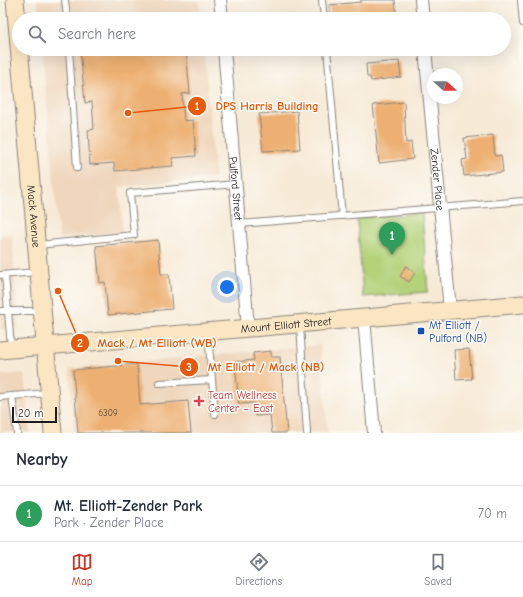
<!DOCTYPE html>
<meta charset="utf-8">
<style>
body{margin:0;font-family:"Comic Neue",sans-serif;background:#f6f6f7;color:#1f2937}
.compass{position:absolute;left:427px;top:68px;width:36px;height:36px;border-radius:50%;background:#fff;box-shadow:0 4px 16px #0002;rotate:111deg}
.scale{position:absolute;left:12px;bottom:10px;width:45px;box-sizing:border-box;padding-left:4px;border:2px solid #1c1c1c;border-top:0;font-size:11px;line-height:14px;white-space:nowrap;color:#1c1c1c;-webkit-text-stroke:3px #fdfcf7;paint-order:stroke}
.you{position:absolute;left:227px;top:287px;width:14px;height:14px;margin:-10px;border:3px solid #fff;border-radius:50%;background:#1a73e8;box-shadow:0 0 0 6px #1a73e833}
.badge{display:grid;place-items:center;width:26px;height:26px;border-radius:50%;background:#c8321e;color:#fff;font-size:13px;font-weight:700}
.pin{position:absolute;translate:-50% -33px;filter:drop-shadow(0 1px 2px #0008)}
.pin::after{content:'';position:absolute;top:21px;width:14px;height:12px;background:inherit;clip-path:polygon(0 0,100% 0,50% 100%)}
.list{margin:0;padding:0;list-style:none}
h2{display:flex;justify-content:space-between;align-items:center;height:52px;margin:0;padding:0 16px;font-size:17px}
h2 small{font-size:13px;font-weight:400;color:#747a83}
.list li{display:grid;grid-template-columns:26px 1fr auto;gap:12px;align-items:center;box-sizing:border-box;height:56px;padding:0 16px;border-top:1px solid #e0e1e3}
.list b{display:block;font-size:15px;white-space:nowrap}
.list p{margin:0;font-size:13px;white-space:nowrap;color:#747a83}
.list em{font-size:13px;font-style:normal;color:#747a83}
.icon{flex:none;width:22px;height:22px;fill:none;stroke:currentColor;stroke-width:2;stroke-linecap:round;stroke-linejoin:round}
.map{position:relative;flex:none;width:523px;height:433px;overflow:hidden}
.search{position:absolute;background:#fff;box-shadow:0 4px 16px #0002;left:12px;right:12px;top:12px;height:44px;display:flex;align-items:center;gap:10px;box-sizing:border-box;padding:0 14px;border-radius:22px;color:#747a83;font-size:15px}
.sheet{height:108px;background:#fff}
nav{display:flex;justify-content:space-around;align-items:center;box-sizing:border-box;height:56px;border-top:1px solid #e0e1e3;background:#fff;font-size:11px;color:#747a83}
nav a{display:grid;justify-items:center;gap:2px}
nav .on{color:#c8321e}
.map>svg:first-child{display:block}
.built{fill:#efd6bc}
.green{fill:#b3d279;stroke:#68774a}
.building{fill:#edb072}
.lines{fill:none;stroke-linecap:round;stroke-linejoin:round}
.service-casing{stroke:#8a847a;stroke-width:8}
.minor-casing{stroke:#8a847a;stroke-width:14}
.secondary-casing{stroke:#8a847a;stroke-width:19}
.service{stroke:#fff;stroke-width:6}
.minor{stroke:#fff;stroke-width:12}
.secondary{stroke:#fbe6c4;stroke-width:17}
.transit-dot{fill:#1a4fb4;stroke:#fdfcf7;stroke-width:1.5}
.health-dot{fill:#e0444e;stroke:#fdfcf7;stroke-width:1.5}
.labels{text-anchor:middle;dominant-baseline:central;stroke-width:3;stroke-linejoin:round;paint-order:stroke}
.number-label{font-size:9px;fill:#504132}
.street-label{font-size:11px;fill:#1c1c1c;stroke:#fdfcf7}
.transit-label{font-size:11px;fill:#164399;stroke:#fdfcf7;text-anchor:start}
.health-label{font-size:11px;fill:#be3a42;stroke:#fdfcf7;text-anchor:start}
.leader{fill:none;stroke:#e8590c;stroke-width:1.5}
.callout-dot{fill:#e8590c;stroke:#fdfcf7;stroke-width:1.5}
.mark-label{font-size:12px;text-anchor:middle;font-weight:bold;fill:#fff}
.callout-label{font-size:12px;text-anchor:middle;font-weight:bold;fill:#e8590c;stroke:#fdfcf7;stroke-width:3;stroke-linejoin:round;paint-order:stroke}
</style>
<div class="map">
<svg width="523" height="433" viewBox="0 0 523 433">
<rect width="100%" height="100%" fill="#fdfcf7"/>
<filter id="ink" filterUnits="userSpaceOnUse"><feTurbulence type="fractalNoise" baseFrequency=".025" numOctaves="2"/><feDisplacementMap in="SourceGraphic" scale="8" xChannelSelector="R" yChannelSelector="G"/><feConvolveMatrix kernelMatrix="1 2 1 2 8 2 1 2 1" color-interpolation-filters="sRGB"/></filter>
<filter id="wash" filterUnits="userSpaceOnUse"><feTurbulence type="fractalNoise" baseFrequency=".012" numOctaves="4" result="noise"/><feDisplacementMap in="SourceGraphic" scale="16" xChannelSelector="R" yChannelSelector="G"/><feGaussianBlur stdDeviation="0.9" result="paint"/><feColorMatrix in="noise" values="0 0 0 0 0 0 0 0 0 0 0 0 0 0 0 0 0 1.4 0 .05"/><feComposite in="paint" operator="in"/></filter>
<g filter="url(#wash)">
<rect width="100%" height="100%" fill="#f7ebd8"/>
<g class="built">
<polygon points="37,0 199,0 201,19 39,19"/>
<polygon points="42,49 204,49 215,178 119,187 123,232 59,238"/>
<polygon points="12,234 18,327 0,329 0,235"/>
<polygon points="320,345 328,433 75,433 69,369"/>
<polygon points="24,373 30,433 0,433 0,375"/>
</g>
<polygon class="green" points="422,213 428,292 363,297 357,218"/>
<g id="blocks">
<g class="building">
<polygon points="361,0 395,0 397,18 330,19 329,5 361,2"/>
<polygon points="80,49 186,49 190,93 182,94 184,121 193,120 196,156 172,158 173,166 115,171 114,163 90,165 88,130 94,129 92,102 85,103"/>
<polygon points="399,61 401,77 371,81 370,77 367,77 366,64"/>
<polygon points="404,102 406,143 411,142 413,159 379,163 373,105"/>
<polygon points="297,111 300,149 263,151 259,114"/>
<polygon points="493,135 495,156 501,155 503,172 464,176 462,160 467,159 464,138"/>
<polygon points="158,240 161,274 169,274 172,309 108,315 105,282 100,283 96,246"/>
<polygon points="406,266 415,273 409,282 400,276"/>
<polygon points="469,349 472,379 456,380 454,350"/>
<polygon points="271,351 271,357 280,357 287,433 272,433 270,415 255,416 254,403 239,404 235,362 254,360 253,353"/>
<polygon points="137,364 140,405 188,401 191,433 78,433 73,370"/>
</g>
</g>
</g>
<g filter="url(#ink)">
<use href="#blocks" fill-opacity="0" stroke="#8a847a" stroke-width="1"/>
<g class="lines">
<g class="service-casing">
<g id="service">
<polyline points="65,0 67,19"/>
<polyline points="322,0 324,19"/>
<polyline points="521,0 523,23"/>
<polyline points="69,49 77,168"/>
<polyline points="327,49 342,216"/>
<polyline points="239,224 523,201"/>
<polyline points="38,245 134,235 130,193 236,184"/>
<polyline points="0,275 37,272"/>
<polyline points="5,275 11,347"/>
<polyline points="1,311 41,311"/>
<polyline points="300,325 307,433"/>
<polyline points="208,334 215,414"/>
<polyline points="159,383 212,380"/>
<polyline points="12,396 48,393"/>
<polyline points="0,397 12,396 17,433"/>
</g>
</g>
<g class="minor-casing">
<g id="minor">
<polyline points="220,0 222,19"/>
<polyline points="421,0 423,19"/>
<path id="s1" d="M224,49L248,328"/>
<path id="s2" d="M425,49L450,310"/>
<polyline points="364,318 374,433"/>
</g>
</g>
<g class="secondary-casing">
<g id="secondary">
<path id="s3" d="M15,0L53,433"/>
<path id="s4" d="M0,350L523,304"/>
</g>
</g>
<use href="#service" class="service"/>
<use href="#minor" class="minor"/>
<use href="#secondary" class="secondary"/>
</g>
</g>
<rect class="transit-dot" x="417" y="327" width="8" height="8" rx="2"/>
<path class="health-dot" d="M197 395h4v4h4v4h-4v4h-4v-4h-4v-4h4z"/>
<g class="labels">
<g class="number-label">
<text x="108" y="413">6309</text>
</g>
<g class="street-label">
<text stroke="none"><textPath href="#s2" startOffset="131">Zender Place</textPath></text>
<text stroke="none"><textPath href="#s1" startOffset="140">Pulford Street</textPath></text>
<text stroke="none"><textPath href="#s3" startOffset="217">Mack Avenue</textPath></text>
<text stroke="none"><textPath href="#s4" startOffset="287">Mount Elliott Street</textPath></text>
</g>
<g class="transit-label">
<text x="429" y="325">Mt Elliott /<tspan x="429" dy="13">Pulford (NB)</tspan></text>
</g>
<g class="health-label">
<text x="208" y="395">Team Wellness<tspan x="208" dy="13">Center – East</tspan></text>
</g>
</g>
<path class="leader" d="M128 113L197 106M58 291L80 343M118 361L189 367"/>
<g class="callout-dot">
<circle cx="128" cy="113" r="4"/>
<circle cx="58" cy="291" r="4"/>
<circle cx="118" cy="361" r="4"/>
<circle cx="197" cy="106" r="10"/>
<circle cx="80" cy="343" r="10"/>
<circle cx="189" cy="367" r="10"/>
</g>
<g class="mark-label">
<text x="197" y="110">1</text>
<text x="80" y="347">2</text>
<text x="189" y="371">3</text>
</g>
<g class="callout-label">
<text x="267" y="110">DPS Harris Building</text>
<text x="157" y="347">Mack / Mt Elliott (WB)</text>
<text x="266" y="371">Mt Elliott / Mack (NB)</text>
</g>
</svg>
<svg class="compass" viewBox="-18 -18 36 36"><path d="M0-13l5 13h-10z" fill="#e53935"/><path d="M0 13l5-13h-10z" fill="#747a83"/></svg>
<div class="scale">20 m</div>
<div class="you"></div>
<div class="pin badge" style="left:392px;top:255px;background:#2e9e5b">1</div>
<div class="search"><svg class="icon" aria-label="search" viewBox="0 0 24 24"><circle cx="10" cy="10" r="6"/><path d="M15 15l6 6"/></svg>Search here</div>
</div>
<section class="sheet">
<h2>Nearby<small></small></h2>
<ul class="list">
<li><span class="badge" style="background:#2e9e5b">1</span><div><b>Mt. Elliott-Zender Park</b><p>Park · Zender Place</p></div><em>70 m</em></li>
</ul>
</section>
<nav>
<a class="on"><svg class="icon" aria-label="map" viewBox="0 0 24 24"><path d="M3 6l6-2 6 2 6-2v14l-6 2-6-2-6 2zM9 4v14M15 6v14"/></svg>Map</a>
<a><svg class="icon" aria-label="directions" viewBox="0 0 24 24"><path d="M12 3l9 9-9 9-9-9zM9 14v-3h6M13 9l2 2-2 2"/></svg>Directions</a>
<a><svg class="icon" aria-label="saved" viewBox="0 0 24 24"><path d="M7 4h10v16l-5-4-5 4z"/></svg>Saved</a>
</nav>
